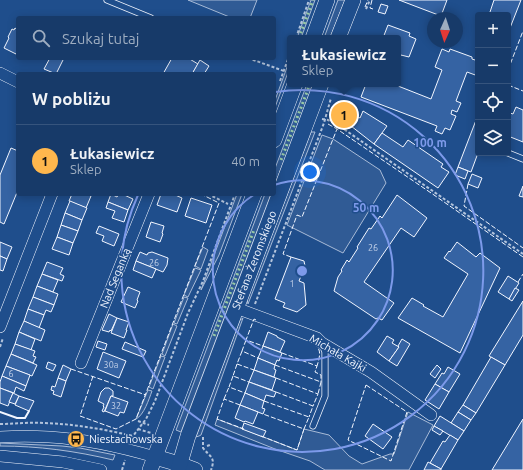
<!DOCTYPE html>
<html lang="pl">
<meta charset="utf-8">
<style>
body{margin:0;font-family:Ubuntu,sans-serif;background:#20416f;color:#f1f3f6}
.controls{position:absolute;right:12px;top:12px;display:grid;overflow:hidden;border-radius:4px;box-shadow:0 2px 10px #0003}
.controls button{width:36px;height:36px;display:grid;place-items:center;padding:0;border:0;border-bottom:1px solid #36547d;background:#173a69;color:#f1f3f6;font:20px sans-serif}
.compass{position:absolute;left:427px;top:12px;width:36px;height:36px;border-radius:50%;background:#173a69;box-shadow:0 2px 10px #0003;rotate:183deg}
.you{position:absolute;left:310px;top:172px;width:14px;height:14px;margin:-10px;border:3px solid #fff;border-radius:50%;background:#1a73e8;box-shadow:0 0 0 6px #1a73e833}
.badge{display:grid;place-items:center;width:26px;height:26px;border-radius:50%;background:#ffb74d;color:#111;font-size:13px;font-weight:700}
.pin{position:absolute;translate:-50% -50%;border:2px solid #fff;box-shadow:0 1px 4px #0006}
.popup{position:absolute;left:287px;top:35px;width:114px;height:52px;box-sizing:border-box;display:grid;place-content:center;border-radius:4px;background:#173a69;filter:drop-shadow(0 1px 3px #0005);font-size:13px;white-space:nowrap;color:#9eadc0}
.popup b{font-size:15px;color:#f1f3f6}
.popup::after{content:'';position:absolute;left:50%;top:100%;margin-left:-8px;border:8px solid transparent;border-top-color:#173a69}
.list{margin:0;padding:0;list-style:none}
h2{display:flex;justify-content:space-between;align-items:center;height:52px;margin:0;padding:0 16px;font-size:17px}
h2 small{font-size:13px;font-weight:400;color:#9eadc0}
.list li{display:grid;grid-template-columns:26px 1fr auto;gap:12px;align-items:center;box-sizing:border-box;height:72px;padding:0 16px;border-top:1px solid #36547d}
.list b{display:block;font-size:15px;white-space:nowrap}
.list p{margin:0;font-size:13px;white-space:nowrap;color:#9eadc0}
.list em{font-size:13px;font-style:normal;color:#9eadc0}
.icon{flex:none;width:22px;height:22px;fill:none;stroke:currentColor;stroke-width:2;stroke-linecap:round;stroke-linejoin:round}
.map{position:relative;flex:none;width:523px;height:470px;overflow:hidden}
.search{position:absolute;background:#173a69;box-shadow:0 2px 10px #0003;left:16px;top:16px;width:260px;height:44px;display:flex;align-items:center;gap:10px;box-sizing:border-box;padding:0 14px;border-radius:4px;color:#9eadc0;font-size:15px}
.panel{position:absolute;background:#173a69;box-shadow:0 2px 10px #0003;left:16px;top:72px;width:260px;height:124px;border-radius:4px}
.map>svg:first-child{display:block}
.green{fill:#305b95;stroke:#a8bbd7}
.building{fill:#3563a3;stroke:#f2f6ff}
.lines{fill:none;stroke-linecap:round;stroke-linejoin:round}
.service-casing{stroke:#f2f6ff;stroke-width:7}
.minor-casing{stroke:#f2f6ff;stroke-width:12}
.secondary-casing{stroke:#f2f6ff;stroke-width:16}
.path{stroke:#b3c4dc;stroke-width:2;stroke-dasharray:3 2;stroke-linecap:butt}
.service{stroke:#1f4e8c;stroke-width:5.5}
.minor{stroke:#1f4e8c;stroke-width:11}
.secondary{stroke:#1f4e8c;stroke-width:15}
.hedge{stroke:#97c8a6;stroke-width:3;stroke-dasharray:2 3;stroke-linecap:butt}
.fence{stroke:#f2f6ff;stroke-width:1;stroke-dasharray:5 2;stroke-linecap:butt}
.wall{stroke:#f2f6ff;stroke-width:2}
.ring{fill:none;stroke:#7d9aea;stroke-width:2}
.labels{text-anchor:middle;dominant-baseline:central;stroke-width:3;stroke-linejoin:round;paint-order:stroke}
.number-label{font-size:9px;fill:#c3d1e8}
.street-label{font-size:11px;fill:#f2f6ff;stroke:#1f4e8c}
.poi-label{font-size:11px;fill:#f2f6ff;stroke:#1f4e8c;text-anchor:start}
.centre{fill:#7d9aea;stroke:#1f4e8c;stroke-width:2}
.ring-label{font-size:12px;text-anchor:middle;font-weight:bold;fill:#7d9aea;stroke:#1f4e8c;stroke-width:3;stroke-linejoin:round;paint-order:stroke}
</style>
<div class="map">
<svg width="523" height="470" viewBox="0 0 523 470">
<rect width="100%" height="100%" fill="#1f4e8c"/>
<g class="green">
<polygon points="188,0 257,0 250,18 232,18"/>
<polygon points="311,0 315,0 301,38 297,38"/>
<polygon points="338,0 345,0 330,38 324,38"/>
<polygon points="290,59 290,67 274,110 274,103"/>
<polygon points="307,84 313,84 274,187 274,171"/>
<polygon points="311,132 315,132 248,304 247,300"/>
<polygon points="322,135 333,139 380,170 386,183 343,253 287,225"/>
<polygon points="237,194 242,194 219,255 201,290"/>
<polygon points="265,194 271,194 181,432 176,430"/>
<polygon points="203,247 208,250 201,269 195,266"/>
<polygon points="195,268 201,270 188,297 184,295"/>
<polygon points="184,297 188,298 177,324 174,323"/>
<polygon points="243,318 201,435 199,436 196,437 240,320"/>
<polygon points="173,324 177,326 165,356 162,354"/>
<polygon points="161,356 165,357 153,389 149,387"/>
<path d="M148,390L152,391C149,399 144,415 136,419Z"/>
<polygon points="408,412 433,425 409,470 325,470 310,461 275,449 215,425 217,419 297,450 304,429 329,435 349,456 362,464 390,454 394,454"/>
<path d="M0,443L62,446L80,448L115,455L113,460C76,451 38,446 0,446Z"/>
</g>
<g class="building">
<polygon points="399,0 447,0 441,16"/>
<polygon points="494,0 521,0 508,33 508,15 489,15"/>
<polygon points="381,4 388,6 385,14 378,12"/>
<polygon points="388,25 410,33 409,36 416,39 409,57 401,55 398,64 398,38 383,38"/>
<polygon points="15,28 18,30 18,50 16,54 4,48 9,38 8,37 12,29 14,30"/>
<polygon points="442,49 449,52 450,49 472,57 472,59 478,61 478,76 467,72 456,101 461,103 457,112 452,110 451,114 456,116 450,130 445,128 442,134 435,131 437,126 361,97 366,84 398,84 398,81 399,82 398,86 431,99 442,70 435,67"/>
<polygon points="50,58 64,58 56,74 44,69"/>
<polygon points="172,58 188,58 198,64 192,74 163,74"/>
<polygon points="200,60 209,66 204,74 192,74"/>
<polygon points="340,102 356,108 353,114 355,115 350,128 334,117"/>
<polygon points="516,107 523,110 523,142 508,136 508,117 510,113 513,114"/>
<polygon points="363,111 387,126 374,144 351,126 355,115 360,118"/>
<polygon points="478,115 478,153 471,172 458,167"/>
<polygon points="382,133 403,147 408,140 443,164 441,167 449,172 438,188 374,144"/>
<polygon points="11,148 18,151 18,190 4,224 0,222 0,175"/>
<polygon points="458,167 468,171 465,179 455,175"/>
<polygon points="472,174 482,178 478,188 468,184"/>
<polygon points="523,186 523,197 519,196"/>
<polygon points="72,194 86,194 91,196 86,208 69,201"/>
<polygon points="111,194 117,197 119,194 122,194 133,199 128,210 108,202"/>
<polygon points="161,194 173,194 182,198 177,212 157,205"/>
<polygon points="397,195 427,218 414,237 401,228 364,282 394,303 382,320 378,318 376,319 334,291 338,277 342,271 341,270 347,260 349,262 358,248 357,247 369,228 371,229 380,216 382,218"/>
<polygon points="191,198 212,205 206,223 185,216"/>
<polygon points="70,201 87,208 82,220 65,213"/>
<polygon points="108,202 128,210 124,222 112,218 115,211 106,208"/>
<polygon points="65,213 82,220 78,231 61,225"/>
<polygon points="151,222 164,226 162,233 163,234 160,242 146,237"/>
<polygon points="61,225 78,231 73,243 57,237"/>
<polygon points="99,226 119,234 114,246 102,241 104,236 96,233"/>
<polygon points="57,237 73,243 69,255 52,249"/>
<polygon points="0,242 12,247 7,259 0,256"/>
<polygon points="457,242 476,257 480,253 500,268 460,353 398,318 412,298 424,305 423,306 443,317 468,274 444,258 449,251 450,252"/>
<polygon points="140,252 147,255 148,253 152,252 168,258 167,265 163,272 136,261"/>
<polygon points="0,256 7,259 3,271 0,270"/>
<polygon points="291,257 304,261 305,266 299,281 304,283 306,305 297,312 283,307 285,303 275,299"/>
<polygon points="136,261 156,269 152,278 133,270"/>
<polygon points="47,262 63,268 60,274 64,276 62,281 42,274"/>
<polygon points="42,274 58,280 53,292 37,286"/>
<polygon points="508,276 519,283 509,299 498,292"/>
<polygon points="37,286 58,294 54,305 33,297"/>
<polygon points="128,287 140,292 137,300 138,301 135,308 121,302"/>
<polygon points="515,288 519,290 512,301 509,299"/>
<polygon points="33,297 54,305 51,312 46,310 44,315 28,309"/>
<polygon points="523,301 523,335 505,365 489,356"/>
<polygon points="28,309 44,315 39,328 24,321"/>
<polygon points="109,314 117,318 111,331 110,330 109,332 102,330"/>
<polygon points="117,318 129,322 126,330 127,330 124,338 111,333"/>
<polygon points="24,321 45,330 41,341 19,332"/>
<polygon points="19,332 35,339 31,350 15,344"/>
<polygon points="268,332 277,336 277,337 285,341 280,352 263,346"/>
<polygon points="387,336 394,340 392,343 399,347 389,361 377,352"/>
<polygon points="402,339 410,344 397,366 389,361 399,347 398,346"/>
<polygon points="98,341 107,344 105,350 96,347"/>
<polygon points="125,342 146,351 143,357 122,349"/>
<polygon points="15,344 35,351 33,356 36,357 33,363 11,354"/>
<polygon points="263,346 282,353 279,361 277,360 275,365 258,358"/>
<polygon points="103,352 126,361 119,378 97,369"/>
<polygon points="11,354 37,365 32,376 6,366"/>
<polygon points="491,357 505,365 476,413 463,405"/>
<polygon points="258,358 275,365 274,369 276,370 274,377 254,370"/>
<polygon points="48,362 56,365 53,371 46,368"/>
<polygon points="63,365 71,369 66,381 58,378"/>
<polygon points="437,365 441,369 435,378 430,374"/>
<polygon points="6,366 30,375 26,386 2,376"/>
<polygon points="448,367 460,374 449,392 435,384 442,373 444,374"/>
<polygon points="254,370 276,378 272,390 249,382"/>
<polygon points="2,376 26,386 24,391 16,387 14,393 0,388 0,382"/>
<polygon points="58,378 66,381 61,397 53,394 54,391 51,390 52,386 55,387"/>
<polygon points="249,382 276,392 274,397 266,395 264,401 245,393"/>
<polygon points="435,384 449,392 439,409 425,400"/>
<polygon points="0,388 13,393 8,406 0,403"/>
<polygon points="105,388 109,388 113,391 113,396 111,396 104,412 102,411 104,407 103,406 104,404 98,401 101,392"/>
<polygon points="13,393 19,396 15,404 9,402"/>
<polygon points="245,393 264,401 262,408 265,409 263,414 240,405"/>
<polygon points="19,396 34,401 29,411 15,405"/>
<polygon points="111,396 128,402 124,413 120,412 118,416 105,411"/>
<polygon points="240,405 258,412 253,424 245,421 244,422 235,418"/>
<polygon points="463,405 476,413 471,420 458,412"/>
<polygon points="458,412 471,420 464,431 451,423"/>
<polygon points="440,416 464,431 458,440 434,426"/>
<polygon points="523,419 523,470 492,470"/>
<polygon points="244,423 266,431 263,437 242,429"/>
<polygon points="373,424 392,437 383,449 365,436"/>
<polygon points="434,426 443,431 440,435 432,430"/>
<polygon points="450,435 458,440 441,469 430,463 443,441 445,442"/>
<polygon points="428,462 441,469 441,470 424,470"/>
</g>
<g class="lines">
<g class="service-casing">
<g id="service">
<polyline points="107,0 151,18"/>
<polyline points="508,153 523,159"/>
<polyline points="313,426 325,396 325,352 322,344"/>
</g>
</g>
<g class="minor-casing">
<g id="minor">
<polyline points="0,73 18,82"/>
<polyline points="236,308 317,338 322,343 371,372 431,415"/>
<polyline points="0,327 52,194"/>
<polyline points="81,363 149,194"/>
<path d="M0,437C16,436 33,436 49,437C85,439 121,447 155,457"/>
<polyline points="0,456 63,462 101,470"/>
</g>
</g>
<g class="secondary-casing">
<g id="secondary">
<polyline points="313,38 327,0"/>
<polyline points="338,38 353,0"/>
<polyline points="274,140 295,84"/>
<polyline points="155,457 179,464 195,470"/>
<polyline points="150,470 254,194"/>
<polyline points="178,470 188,436 321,84"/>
</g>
</g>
<g class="path">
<polyline points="366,9 370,0"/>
<polyline points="296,38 309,0"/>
<polyline points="248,58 284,71"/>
<polyline points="280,81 290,54"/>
<polyline points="322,119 328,120 341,127 523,254"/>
<polyline points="208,194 228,204"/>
<polyline points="255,304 324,123 331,98"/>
<polyline points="0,347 3,338"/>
<polyline points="138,421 149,425"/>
<path d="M0,424C15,424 29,422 44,423C74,424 103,429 133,436"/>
<polyline points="138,429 151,433"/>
<path d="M203,437V448C210,457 216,457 211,470"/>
<polyline points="132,439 133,436 146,419 155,401 188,313 203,281 235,194"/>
<polyline points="207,446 210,445"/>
<polyline points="122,470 125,460"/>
</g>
<use href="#service" class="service"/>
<use href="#minor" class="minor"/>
<use href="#secondary" class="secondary"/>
<g class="hedge">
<polyline points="299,38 313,0"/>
<polyline points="289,65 290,62"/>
<polyline points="281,160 310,84"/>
<polyline points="214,336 254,230"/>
</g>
<g class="fence">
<polyline points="372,0 370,8 373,9"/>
<polyline points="365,7 368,0"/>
<polyline points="508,70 523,31"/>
<polyline points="508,85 523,91"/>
<polyline points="328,124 337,129 434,195 523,257"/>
<polyline points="468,184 464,206 523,248"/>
<polyline points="291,257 283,254 297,215 302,217 337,129"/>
<polyline points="518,282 523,274"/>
<polyline points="256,320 254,319 246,340 263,346"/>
<polyline points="246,340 242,351 258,358"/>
<path d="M308,340C322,347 321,353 317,366"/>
<polyline points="242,351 237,364 254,370"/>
<polyline points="282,353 317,366 315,372 321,375 321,382"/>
<polyline points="237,364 233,376 249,382"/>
<polyline points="275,365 321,382 318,394"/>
<polyline points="71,369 146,395"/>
<polyline points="93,376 80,416 116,429 136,419 219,203 201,194"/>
<polyline points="233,376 229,387 245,393"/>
<polyline points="276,378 318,394 313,406"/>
<polygon points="366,385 407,412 391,461 348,440"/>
<polyline points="276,392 313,406 309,417"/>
<polyline points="224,399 229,387"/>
<polyline points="264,401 309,417 304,429"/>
<polyline points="240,405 224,399 217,419 244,429"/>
<polyline points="261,436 297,450 304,429 263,414"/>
</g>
<polyline class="wall" points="0,412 17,418 25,418 29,411"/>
</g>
<g class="ring">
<path d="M274 185A90 90 0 1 1 255 194"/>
<path d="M275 92A181 181 0 1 1 138 195"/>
</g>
<defs>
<g id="bus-disc" transform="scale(0.9)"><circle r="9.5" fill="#ffb74d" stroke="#1f4e8c"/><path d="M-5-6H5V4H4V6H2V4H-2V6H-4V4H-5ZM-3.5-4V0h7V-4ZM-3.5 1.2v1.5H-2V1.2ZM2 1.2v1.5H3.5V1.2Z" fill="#111"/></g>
</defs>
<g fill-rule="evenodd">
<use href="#bus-disc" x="76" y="439"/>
</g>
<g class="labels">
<g class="number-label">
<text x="373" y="248">26</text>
<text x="154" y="263">26</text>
<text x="292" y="284">1</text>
<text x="111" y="365">30a</text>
<text x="11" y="374">6</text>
<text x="116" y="406">32</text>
</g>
<g class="street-label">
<text transform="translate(254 260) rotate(-69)">Stefana Żeromskiego</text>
<text transform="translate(115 278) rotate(-68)">Nad Seganką</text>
<text transform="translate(338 353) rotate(30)">Michała Kajki</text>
</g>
<g class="poi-label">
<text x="89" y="439">Niestachowska</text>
</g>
</g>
<circle cx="302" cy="271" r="6" class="centre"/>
<g class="ring-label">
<text x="430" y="147">100 m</text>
<text x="366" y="212">50 m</text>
</g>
</svg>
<div class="controls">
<button>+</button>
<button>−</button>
<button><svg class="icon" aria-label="locate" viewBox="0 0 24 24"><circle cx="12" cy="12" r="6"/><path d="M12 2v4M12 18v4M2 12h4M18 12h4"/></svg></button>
<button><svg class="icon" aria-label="layers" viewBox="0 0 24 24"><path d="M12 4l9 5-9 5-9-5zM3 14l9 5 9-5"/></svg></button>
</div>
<svg class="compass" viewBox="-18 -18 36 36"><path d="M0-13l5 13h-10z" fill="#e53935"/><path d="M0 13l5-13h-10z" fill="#9eadc0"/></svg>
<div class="you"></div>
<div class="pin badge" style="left:344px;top:115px">1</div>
<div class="popup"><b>Łukasiewicz</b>Sklep</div>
<div class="search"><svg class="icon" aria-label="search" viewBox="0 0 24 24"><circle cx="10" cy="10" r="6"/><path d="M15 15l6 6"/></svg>Szukaj tutaj</div>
<section class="panel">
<h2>W pobliżu<small></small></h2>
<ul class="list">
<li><span class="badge">1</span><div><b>Łukasiewicz</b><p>Sklep</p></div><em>40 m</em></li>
</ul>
</section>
</div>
